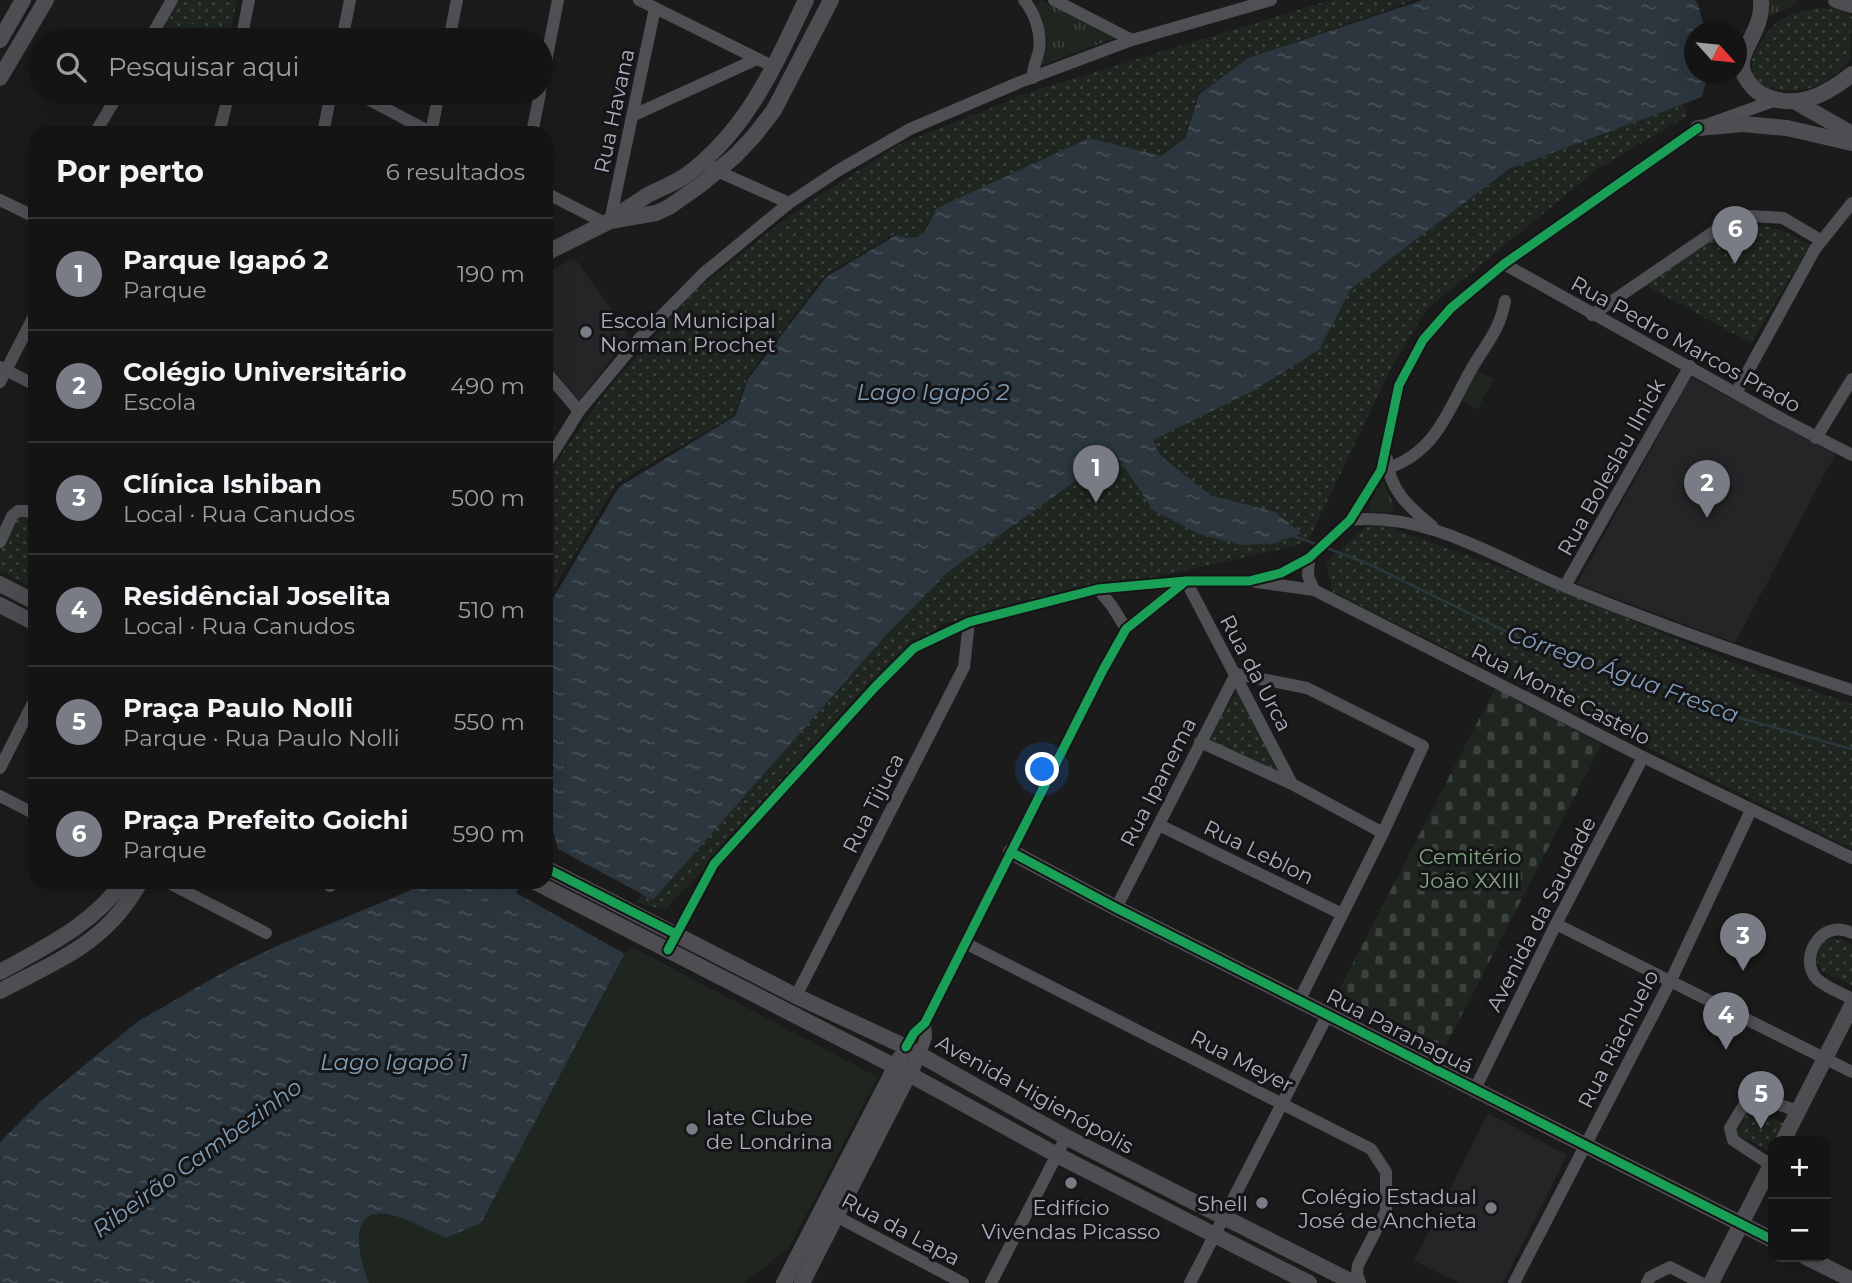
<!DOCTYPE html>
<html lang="pt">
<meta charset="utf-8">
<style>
body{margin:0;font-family:Montserrat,sans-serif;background:#1d1d1d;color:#f1f3f6}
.controls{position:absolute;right:21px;bottom:21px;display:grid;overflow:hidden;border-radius:14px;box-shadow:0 7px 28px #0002}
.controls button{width:63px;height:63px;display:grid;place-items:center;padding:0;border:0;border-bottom:2px solid #333334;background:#141414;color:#f1f3f6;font:35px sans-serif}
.compass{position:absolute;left:1684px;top:21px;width:63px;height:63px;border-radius:50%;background:#141414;box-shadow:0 7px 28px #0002;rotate:117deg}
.you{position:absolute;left:1043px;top:770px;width:24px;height:24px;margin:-18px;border:5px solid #fff;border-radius:50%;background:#1a73e8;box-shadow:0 0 0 10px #1a73e833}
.badge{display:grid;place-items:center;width:46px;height:46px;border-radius:50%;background:#797c84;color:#fff;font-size:23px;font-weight:700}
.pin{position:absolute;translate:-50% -58px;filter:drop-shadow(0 2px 4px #0008)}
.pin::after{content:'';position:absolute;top:37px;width:24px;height:21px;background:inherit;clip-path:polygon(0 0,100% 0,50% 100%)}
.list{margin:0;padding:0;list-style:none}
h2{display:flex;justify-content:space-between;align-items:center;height:91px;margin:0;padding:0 28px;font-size:30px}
h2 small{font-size:23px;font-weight:400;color:#9d9ea0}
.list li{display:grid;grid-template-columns:46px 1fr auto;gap:21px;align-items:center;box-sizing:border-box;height:112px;padding:0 28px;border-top:2px solid #333334}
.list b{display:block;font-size:26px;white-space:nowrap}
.list p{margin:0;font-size:23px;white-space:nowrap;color:#9d9ea0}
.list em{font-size:23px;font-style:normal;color:#9d9ea0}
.icon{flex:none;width:38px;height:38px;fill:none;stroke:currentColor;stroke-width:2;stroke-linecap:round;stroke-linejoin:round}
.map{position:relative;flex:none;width:1852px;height:1283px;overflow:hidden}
.search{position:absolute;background:#141414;box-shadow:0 7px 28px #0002;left:28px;top:28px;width:525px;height:77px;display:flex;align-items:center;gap:18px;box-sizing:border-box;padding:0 24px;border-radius:38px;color:#9d9ea0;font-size:26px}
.panel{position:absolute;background:#141414;box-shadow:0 7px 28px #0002;left:28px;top:126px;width:525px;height:763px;border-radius:21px}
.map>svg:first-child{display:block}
.built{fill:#252527}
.grass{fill:url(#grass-tufts)}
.cemetery{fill:url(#cemetery-stones)}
.park{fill:url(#park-dots)}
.pitch{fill:#1e261f}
.water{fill:url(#water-ripples)}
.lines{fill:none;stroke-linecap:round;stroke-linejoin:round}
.stream{stroke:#2c363e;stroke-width:2.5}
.river{stroke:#2c363e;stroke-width:18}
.street{stroke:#4f5054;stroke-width:12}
.secondary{stroke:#4e4e52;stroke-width:16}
.cycleway-casing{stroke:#151517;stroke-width:13}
.cycleway{stroke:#1a9f57;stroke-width:9}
.poi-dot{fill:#797c84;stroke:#151517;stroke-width:2.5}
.labels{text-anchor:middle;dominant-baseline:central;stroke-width:6;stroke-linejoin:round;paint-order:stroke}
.street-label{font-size:21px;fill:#abb0bc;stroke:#151517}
.poi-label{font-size:21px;fill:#abb0bc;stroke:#151517;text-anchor:start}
.park-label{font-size:21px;fill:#82a884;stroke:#151517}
.water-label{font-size:23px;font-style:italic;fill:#819eb9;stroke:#151517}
</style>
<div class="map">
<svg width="1852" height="1283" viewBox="0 0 1852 1283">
<defs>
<pattern id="grass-tufts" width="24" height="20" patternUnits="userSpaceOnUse" patternTransform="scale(1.75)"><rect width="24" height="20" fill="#1e261f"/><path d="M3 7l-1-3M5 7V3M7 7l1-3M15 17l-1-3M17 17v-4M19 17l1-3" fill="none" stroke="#3c433e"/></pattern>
<pattern id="cemetery-stones" width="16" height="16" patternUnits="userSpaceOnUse" patternTransform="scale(1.75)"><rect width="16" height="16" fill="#1e261f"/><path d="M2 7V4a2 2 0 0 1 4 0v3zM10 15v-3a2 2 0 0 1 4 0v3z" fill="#3c433e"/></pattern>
<pattern id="park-dots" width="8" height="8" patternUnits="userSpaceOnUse" patternTransform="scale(1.75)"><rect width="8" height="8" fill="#1e261f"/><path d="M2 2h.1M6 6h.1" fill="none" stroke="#3c433e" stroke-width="1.8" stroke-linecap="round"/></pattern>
<pattern id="water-ripples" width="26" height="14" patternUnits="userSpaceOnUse" patternTransform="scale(1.75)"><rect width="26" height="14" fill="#2c363e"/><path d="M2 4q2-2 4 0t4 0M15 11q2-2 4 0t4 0" fill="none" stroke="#485158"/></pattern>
</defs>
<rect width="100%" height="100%" fill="#1b1b1b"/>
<g class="built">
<polygon points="574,258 624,326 627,338 579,401 546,361 546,273"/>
<polygon points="1691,377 1836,453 1735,643 1577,584"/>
<polygon points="1488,1113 1567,1155 1503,1283 1460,1283 1414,1261"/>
</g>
<g class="grass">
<polygon points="1041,0 1113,36 1115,38 1042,65 1048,41 1036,6"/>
<polygon points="1770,0 1796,0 1799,3 1769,17"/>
<polygon points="1383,481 1395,508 1390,512 1371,512 1368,509 1378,484"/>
</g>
<polygon class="cemetery" points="1495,688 1602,744 1445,1047 1338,992"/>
<g class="park">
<polygon points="180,0 237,0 229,40 158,40"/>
<path d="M1331,0H1416L1248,58L1198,93L1184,138L1161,156L1089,138L937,208C923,227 928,244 895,234L825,275L748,376L733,416L617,483L546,602V480L556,462L610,386L695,291L790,215L898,145L1036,90Z"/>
<path d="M1824,8C1833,9 1846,9 1852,17L1850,59C1841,69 1833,78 1821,84C1801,94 1757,97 1752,67C1751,59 1754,53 1758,47C1774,18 1792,11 1824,8Z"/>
<polygon points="1684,104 1687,116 1599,168 1427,309 1393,364 1309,539 1296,546 942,624 664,910 636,902 642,894 653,900 888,633 948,572 1115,453 1153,510 1301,533 1275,512 1210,495 1159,455 1153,440 1251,392 1319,350 1351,289 1509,169"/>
<polygon points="1746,222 1781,230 1810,245 1751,343 1643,284 1724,228"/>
<polygon points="20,513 35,521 35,589 0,571 0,551"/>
<polygon points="1373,521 1548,585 1729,661 1852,704 1852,849 1333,592 1326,562"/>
<polygon points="1239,689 1285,776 1204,742"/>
<polygon points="1825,939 1841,939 1852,945 1852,985 1822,971 1815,959"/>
<polygon points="1751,1106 1786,1125 1777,1141 1773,1141 1771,1152 1736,1134"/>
</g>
<g class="pitch">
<polygon points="186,21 220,38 219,40 176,40"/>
<polygon points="1475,369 1494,379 1477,410 1458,399"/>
<path d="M630,946L878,1077L789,1248L744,1283H369C360,1260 344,1205 391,1215C409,1219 429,1231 446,1238L481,1223Z"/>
</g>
<g class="water">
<path d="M1423,0H1695L1698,4L1705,31L1694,32V74H1708L1702,97L1509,169L1351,289L1319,350L1251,392L1153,440L1160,455L1210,495L1275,512L1301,533L1275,543L1242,545L1199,534L1153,510L1115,453L948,572L888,633L653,900L558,849L552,827L546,817V610L619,487L735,416L748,379L826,277L896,235C928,244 924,228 937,208L1089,138L1161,156L1185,138L1199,94L1248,58Z"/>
<path d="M424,882H489L511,890L625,954L481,1223L446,1238C429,1231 409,1219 391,1215C344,1205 360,1260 369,1283H0V1142L41,1101L137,1022L231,968L279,945L409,891Z"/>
</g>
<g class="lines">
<g class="stream">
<polyline points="1713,74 1724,76"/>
<polyline points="1291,535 1318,545"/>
<polyline points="1327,548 1371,565 1532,644 1649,680 1733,716 1852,749"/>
</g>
<polyline class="river" points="494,908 502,901 512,882"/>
<g class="street">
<polyline points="639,0 774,67"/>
<path d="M1024,0C1034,12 1042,33 1039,50C1037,61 1032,67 1033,78"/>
<polyline points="1054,0 1132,40"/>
<polyline points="242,32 258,40"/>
<polyline points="149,40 172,0"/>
<polyline points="241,40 249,0"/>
<polyline points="342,40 350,0"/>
<polyline points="449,40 457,0"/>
<polyline points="541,87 558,0"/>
<polyline points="356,93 432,133"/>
<polyline points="634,115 757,59"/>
<polyline points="95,133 119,93"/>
<polyline points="219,133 229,93"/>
<polyline points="323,133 331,93"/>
<polyline points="431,133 439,93"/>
<polyline points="532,133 540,93"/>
<polyline points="705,159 717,171 789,203"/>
<polyline points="546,193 605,223"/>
<polyline points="0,200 35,217"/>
<polyline points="610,221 655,8"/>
<polyline points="1504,264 1784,420 1852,455"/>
<polyline points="1592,315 1725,224 1751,216 1783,218 1822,241"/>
<polyline points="0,367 35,385"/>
<polyline points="546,372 579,411"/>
<polyline points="0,382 35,314"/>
<polyline points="1736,393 1815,249 1852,203"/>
<polyline points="1816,438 1852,379"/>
<path d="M1387,459C1389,490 1410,508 1432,526"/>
<polyline points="546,464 579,411 639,339 704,273 789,203 839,170 910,129 1020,82 1132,40 1271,0"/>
<path d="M1388,468C1437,452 1449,408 1472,368C1486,344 1500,330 1505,301"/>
<path d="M1350,520C1428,512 1496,558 1566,587C1660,625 1756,659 1852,690"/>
<polyline points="0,542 12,516 18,511 27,511 35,515"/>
<polyline points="1309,558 1308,576 1314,590"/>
<polyline points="1186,581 1292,784"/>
<polyline points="1256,582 1314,590 1643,757 1852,858"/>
<polyline points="1565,586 1690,366"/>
<polyline points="1098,589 1112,606 1126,629"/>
<polyline points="1236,674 1307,688 1423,746 1383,833 1300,999"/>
<polyline points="1200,742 1292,784 1383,833"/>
<polyline points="0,768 35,699"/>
<polyline points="0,796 35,814"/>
<polyline points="1159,825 1342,914"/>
<polyline points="167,882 266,933"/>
<polyline points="330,886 332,882"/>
<polyline points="1116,908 1236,674"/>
<polyline points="1556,924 1852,1072"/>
<path d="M1852,933C1820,917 1797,961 1818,980C1827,988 1842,993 1852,999"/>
<polyline points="673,940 714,864 876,686 914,648 969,622 1098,589 1186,581 1249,581 1281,573 1309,558 1350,520 1381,470 1399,385 1423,340 1451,308 1504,264 1698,128 1776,100"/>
<polyline points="965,943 1371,1149 1386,1172 1386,1211 1358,1265 1357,1274 1360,1283"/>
<polyline points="796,996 964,667 969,622"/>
<polyline points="906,1047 914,1033 925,1023 1103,670 1126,629 1185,581"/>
<polyline points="920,1054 926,1037 925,1023"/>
<polyline points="1475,1089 1556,924 1643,757"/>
<polyline points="1771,1165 1733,1140 1730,1128 1746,1102 1756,1097 1798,1111"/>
<polyline points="830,1213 963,1283"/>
<polyline points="991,1283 1066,1137"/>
<polyline points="1190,1283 1328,1014"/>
<polyline points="1514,1283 1671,980 1751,810"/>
<polyline points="1647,1283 1650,1277 1670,1267 1701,1283"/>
</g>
<g class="secondary">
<path d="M1761,0C1764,28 1740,48 1742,68C1744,78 1753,89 1761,94C1795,111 1825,96 1852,74"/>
<polyline points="1836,0 1852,5"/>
<polyline points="0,40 23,0"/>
<polyline points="0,78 46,0"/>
<polyline points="1796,102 1852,134"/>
<polyline points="1698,128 1743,124 1787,128 1852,143"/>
<path d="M615,217C625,210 636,203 646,196C659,189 673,184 685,176C747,131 774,67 806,0"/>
<polyline points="546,253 610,221 656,213 669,207 699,186 735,156 754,136 774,110 831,0"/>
<polyline points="0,584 35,602"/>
<polyline points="0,605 35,623"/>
<polyline points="1011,852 1116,908 1773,1240"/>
<polyline points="546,868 796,996 906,1047 1066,1137 1354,1283"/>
<polyline points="535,882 896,1067 1057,1155 1309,1283"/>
<path d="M0,972C45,947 92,925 123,882"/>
<path d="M0,991C58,960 107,943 140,882"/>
<polyline points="1783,1141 1852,1005"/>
<polyline points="1806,1257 1852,1280"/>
<polyline points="784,1283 900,1058"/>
<polyline points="802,1283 914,1064"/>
<polyline points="1711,1283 1773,1161"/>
</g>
<g class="cycleway-casing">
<g id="cycleway">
<polyline points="1011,852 1116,908 1773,1240"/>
<polyline points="546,868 676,934"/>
<polyline points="668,950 714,864 876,686 914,648 969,622 1098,589 1186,581 1249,581 1281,573 1309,558 1350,520 1381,470 1399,385 1423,340 1451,308 1504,264 1698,128"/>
<polyline points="906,1047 914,1033 925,1023 1103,670 1126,629 1186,581"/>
</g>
</g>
<use href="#cycleway" class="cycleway"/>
</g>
<g class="poi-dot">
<circle cx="586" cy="332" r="7"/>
<circle cx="692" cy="1129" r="7"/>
<circle cx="1071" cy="1183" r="7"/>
<circle cx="1262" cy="1203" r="7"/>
<circle cx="1491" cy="1208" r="7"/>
</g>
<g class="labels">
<g class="street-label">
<text transform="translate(614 111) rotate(-78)">Rua Havana</text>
<text transform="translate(1686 344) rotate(29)">Rua Pedro Marcos Prado</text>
<text transform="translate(1611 467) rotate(-61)">Rua Boleslau Ilnick</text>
<text transform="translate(1256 673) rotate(62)">Rua da Urca</text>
<text transform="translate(1561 694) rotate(27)">Rua Monte Castelo</text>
<text transform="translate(1158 782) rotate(-63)">Rua Ipanema</text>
<text transform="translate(873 803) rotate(-63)">Rua Tijuca</text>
<text transform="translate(1259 852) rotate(26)">Rua Leblon</text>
<text transform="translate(1541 914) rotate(-63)">Avenida da Saudade</text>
<text transform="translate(1400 1031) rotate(27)">Rua Paranaguá</text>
<text transform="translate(1618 1039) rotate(-63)">Rua Riachuelo</text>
<text transform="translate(1242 1061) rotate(27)">Rua Meyer</text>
<text transform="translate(1035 1094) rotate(29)">Avenida Higienópolis</text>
<text transform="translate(901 1229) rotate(28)">Rua da Lapa</text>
</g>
<g class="poi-label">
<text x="600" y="320">Escola Municipal<tspan x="600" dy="24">Norman Prochet</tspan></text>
<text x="706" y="1117">Iate Clube<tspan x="706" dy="24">de Londrina</tspan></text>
<text x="1477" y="1196" text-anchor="end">Colégio Estadual<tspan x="1477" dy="24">José de Anchieta</tspan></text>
<text x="1248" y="1203" text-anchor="end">Shell</text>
<text x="1071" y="1207" text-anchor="middle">Edifício<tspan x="1071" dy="24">Vivendas Picasso</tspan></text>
</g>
<g class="park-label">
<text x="1470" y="856">Cemitério<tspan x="1470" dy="24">João XXIII</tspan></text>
</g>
<g class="water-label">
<text x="933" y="392">Lago Igapó 2</text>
<text transform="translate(1623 674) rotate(20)">Córrego Água Fresca</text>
<text x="394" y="1062">Lago Igapó 1</text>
<text transform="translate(197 1158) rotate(-36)">Ribeirão Cambezinho</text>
</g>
</g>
</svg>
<div class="controls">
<button>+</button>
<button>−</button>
</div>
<svg class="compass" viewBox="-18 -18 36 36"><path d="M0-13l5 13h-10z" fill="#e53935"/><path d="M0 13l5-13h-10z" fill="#9d9ea0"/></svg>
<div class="you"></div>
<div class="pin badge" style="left:1096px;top:503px">1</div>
<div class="pin badge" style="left:1707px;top:518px">2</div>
<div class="pin badge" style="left:1743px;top:971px">3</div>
<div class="pin badge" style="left:1726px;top:1050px">4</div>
<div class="pin badge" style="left:1761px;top:1129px">5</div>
<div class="pin badge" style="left:1735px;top:264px">6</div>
<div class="search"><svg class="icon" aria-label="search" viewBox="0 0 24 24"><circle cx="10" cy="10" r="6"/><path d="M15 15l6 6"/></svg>Pesquisar aqui</div>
<section class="panel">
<h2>Por perto<small>6 resultados</small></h2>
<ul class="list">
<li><span class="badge">1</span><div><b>Parque Igapó 2</b><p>Parque</p></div><em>190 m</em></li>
<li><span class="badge">2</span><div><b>Colégio Universitário</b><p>Escola</p></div><em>490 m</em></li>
<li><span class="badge">3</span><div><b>Clínica Ishiban</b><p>Local · Rua Canudos</p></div><em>500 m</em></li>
<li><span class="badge">4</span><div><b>Residêncial Joselita</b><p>Local · Rua Canudos</p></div><em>510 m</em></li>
<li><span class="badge">5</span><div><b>Praça Paulo Nolli</b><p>Parque · Rua Paulo Nolli</p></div><em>550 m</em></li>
<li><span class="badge">6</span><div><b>Praça Prefeito Goichi</b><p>Parque</p></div><em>590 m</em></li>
</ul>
</section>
</div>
